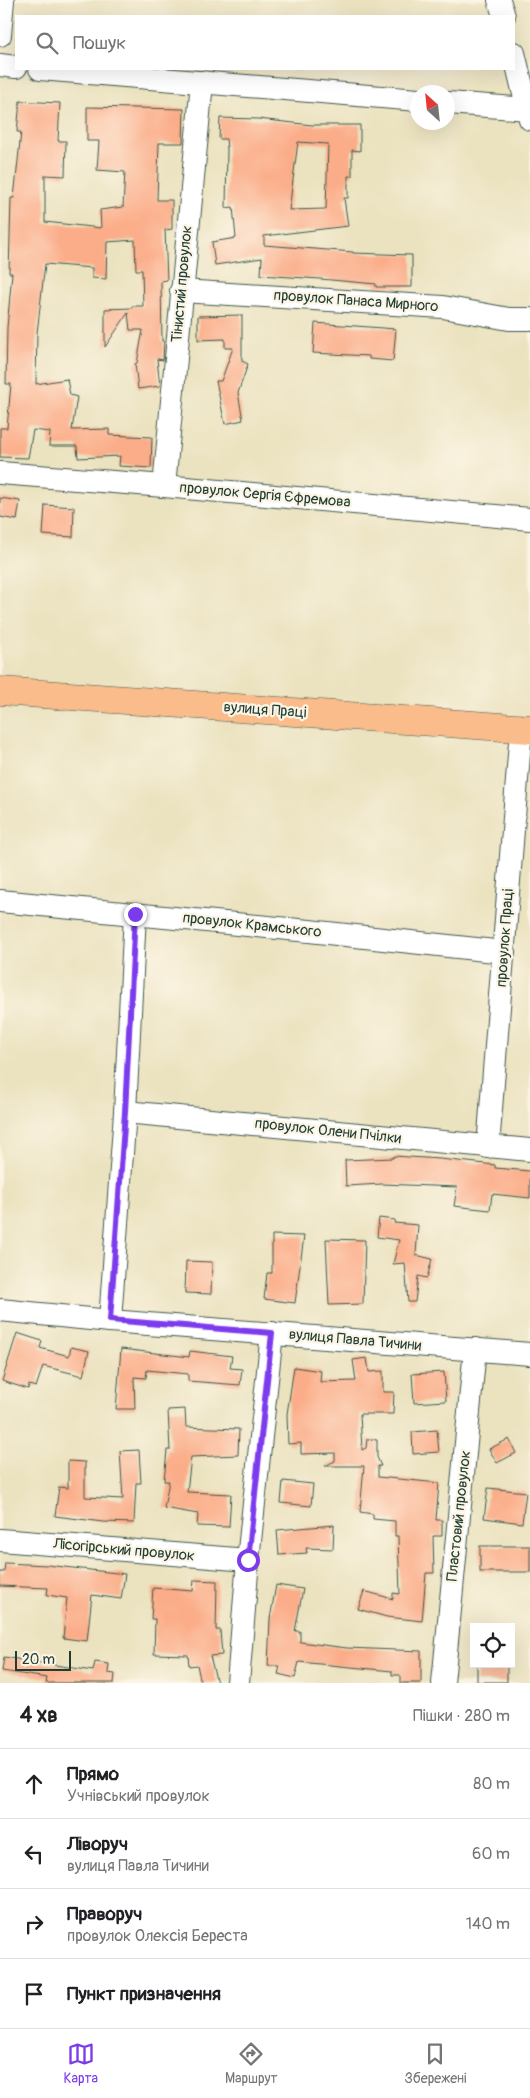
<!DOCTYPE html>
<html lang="uk">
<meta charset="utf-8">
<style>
body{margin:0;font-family:Pangolin,sans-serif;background:#f2f2f2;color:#202124}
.controls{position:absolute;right:15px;bottom:15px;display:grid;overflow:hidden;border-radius:0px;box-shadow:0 5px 20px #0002}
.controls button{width:45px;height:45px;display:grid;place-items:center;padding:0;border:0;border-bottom:1px solid #e0e0e0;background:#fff;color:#202124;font:25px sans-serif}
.compass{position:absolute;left:410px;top:85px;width:45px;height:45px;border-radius:50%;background:#fff;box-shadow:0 5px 20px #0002;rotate:333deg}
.scale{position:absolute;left:15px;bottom:12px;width:56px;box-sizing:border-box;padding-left:5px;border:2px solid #1f3d34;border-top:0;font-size:14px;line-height:18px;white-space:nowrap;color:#1f3d34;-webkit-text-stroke:4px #fcf5e5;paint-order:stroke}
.stop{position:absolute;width:15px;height:15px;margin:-11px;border:4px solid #7c3aed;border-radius:50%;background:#fff}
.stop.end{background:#7c3aed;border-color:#fff;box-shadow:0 1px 5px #0008}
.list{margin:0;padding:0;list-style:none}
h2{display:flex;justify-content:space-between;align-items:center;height:65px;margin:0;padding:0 20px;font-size:21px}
h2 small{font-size:16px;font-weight:400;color:#757577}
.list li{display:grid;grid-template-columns:32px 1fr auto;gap:15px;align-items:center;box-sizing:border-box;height:70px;padding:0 20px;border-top:1px solid #e0e0e0}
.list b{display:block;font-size:19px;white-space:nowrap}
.list p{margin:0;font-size:16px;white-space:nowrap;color:#757577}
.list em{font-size:16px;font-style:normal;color:#757577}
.icon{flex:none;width:28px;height:28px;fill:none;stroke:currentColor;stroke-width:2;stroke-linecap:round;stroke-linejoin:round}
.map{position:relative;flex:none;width:530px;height:1683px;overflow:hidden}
.search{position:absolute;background:#fff;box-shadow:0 5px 20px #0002;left:15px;right:15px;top:15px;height:55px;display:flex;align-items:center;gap:12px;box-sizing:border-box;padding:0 18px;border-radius:0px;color:#757577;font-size:19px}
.sheet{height:345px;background:#fff}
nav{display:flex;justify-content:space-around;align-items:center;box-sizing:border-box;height:70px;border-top:1px solid #e0e0e0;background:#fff;font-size:14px;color:#757577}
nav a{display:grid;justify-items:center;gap:2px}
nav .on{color:#7c3aed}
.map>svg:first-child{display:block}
.building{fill:#fbad89;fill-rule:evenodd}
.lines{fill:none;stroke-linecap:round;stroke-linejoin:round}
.minor-casing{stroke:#3e5649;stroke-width:24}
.major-casing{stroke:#3e5649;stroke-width:29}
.minor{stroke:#fff;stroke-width:22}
.major{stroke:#fabc8b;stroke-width:28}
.route{stroke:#7c3aed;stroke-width:6}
.labels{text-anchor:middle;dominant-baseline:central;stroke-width:4.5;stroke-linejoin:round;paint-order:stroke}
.street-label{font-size:15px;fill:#1f3d34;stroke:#fcf5e5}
</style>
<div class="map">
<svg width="530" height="1683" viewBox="0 0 530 1683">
<rect width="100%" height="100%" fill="#fcf5e5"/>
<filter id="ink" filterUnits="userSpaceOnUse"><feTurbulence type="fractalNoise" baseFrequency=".02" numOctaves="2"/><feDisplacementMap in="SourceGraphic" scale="10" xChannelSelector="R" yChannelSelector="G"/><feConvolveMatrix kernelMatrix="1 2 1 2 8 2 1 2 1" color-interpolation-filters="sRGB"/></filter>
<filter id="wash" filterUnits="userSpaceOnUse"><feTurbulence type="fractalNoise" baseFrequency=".0096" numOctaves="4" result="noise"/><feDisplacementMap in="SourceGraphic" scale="20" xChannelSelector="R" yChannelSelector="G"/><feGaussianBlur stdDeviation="1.12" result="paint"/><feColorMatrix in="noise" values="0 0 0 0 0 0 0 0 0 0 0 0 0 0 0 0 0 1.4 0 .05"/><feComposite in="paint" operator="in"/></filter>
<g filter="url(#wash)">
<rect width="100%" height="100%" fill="#ebe2bf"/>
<g id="blocks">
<g class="building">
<polygon points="20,101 60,103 58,141 66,141 65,176 45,175 45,222 101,228 100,210 123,207 125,172 97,170 99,141 87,141 87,107 184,109 183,143 159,143 157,200 172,200 172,229 165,230 167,280 161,281 162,341 164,341 163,360 157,359 160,386 138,389 135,364 137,363 143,330 130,330 128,313 105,347 105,309 132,308 132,306 143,306 142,270 136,270 135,240 107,242 106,279 92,278 92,268 45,264 37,333 36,384 67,379 70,395 77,397 72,430 109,429 109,435 152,437 151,468 119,466 120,456 78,458 77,446 49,446 50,432 33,430 28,458 0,457 0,428 7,428 11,384 6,384 7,328 12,273 9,273 11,198 14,198 21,132 17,132"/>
<path d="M220,118L258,119L312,125H360V151L352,150V176H348V198H344L348,226L264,236V245L353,252V253L412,255V287H376V284L320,279L261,275L262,258L215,265L212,242L236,238L233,207L226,208L227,149L226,139H219ZM298,142L328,144L326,209L289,210Z"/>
<polygon points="242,315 242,361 248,364 238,393 243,420 225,424 216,381 221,381 233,348 225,348 225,339 198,340 198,316"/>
<polygon points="315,323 396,329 393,361 369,359 369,356 313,353"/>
<polygon points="0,498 20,501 17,520 0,517"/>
<polygon points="45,505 74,507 73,537 43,535"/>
<polygon points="394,1156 440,1159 495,1165 495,1168 530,1171 530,1198 492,1194 490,1210 454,1206 457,1187 382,1184 346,1186 345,1160 393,1158"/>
<polygon points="379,1218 395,1220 394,1223 418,1225 416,1255 432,1259 427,1278 418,1276 415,1302 408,1302 405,1263 393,1264 399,1240 377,1237"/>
<polygon points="272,1235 304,1236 295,1303 264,1299 267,1273 272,1273"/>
<polygon points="326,1239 365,1240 363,1304 329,1305"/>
<polygon points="186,1261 212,1262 211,1294 185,1293"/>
<polygon points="17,1333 42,1341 40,1348 69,1356 71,1347 89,1351 83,1376 43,1366 36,1387 29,1385 28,1389 2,1381"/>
<polygon points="121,1349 189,1357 190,1351 232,1356 230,1368 242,1369 240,1385 188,1381 188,1374 147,1370 146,1378 134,1377 135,1409 116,1409"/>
<polygon points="367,1358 369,1372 383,1371 383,1392 394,1392 393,1414 360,1414 362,1450 366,1448 367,1439 377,1440 377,1457 381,1466 378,1466 378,1477 439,1483 436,1520 442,1520 442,1536 433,1536 434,1573 426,1573 422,1621 387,1617 358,1609 364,1591 393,1599 393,1593 400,1594 398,1536 395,1536 395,1521 373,1519 373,1514 360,1512 364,1466 325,1466 335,1461 335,1453 301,1454 301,1443 288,1444 287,1414 294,1367 321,1371 320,1382 356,1381 353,1360"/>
<polygon points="444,1372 446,1401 414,1403 412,1374"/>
<polygon points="185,1409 186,1427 239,1429 238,1455 191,1457 187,1492 231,1494 229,1527 197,1526 198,1514 164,1508 169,1481 164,1481 167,1450 170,1450 168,1410"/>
<polygon points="437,1430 439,1452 413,1454 412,1432"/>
<polygon points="509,1439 516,1453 497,1463 489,1449"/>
<polygon points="139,1450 141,1483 136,1483 134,1523 103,1522 55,1516 59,1487 68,1488 68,1461 85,1462 85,1497 123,1499 120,1451"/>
<polygon points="283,1481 313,1484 311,1506 281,1503"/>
<polygon points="488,1488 526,1492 522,1523 484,1518"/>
<polygon points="334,1525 333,1549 306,1548 307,1553 279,1555 277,1530"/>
<rect x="480" y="1546" width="50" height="26"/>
<polygon points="5,1563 47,1565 125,1574 121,1599 92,1595 87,1641 63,1638 67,1598 47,1595 48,1588 0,1586 0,1572 4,1572"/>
<polygon points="194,1580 217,1581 216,1630 220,1630 222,1655 210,1656 217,1683 201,1683 197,1665 189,1666 188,1655 154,1654 155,1619 151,1619 153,1588 193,1591"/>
<polygon points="276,1585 303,1589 295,1631 300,1631 300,1642 347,1648 421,1651 421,1683 400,1683 400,1675 392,1675 392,1671 299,1662 295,1678 278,1674 280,1666 268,1666 270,1619"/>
<polygon points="4,1657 93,1671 95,1662 109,1664 108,1673 115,1674 114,1683 46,1683 47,1678 2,1671"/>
<rect x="477" y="1664" width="30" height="18"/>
</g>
</g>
</g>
<g filter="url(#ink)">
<use href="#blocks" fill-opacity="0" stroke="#3e5649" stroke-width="1"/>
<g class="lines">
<g class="minor-casing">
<g id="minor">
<polyline points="499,0 504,16"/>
<polyline points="0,35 3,0"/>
<polyline points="514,53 530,119"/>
<polyline points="0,65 16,67"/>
<polyline points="40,69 418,100"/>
<polyline points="448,103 528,109"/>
<polyline points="181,291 443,307 509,319 530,319"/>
<polyline points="0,473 164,486 530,519"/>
<polyline points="164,486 202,82"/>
<polyline points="0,901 309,931 504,952"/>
<polyline points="125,1112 530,1150"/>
<polyline points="488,1147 521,729"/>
<polyline points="0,1310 110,1321 530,1354"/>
<polyline points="110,1321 125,1112 135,914"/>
<polyline points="0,1540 248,1560"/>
<polyline points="238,1683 248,1560 272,1333"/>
<polyline points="443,1683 475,1349"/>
</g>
</g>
<g class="major-casing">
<polyline id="major" points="0,691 530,729"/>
</g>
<use href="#minor" class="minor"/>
<use href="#major" class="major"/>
</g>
</g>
<g class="lines" filter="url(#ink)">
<polyline class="route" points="135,914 125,1112 110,1320 272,1333 248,1560"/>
</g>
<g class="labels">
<g class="street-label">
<text transform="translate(182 284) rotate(-85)">Тінистий провулок</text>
<text transform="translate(356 301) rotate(4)">провулок Панаса Мирного</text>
<text transform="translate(265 495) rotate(5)">провулок Сергія Єфремова</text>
<text transform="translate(265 710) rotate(4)">вулиця Праці</text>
<text transform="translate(252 925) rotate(6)">провулок Крамського</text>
<text transform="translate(505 938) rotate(-86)">провулок Праці</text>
<text transform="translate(328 1131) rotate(6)">провулок Олени Пчілки</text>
<text transform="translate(355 1340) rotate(5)">вулиця Павла Тичини</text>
<text transform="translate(459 1516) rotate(-84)">Пластовий провулок</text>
<text transform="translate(124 1550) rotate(5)">Лісогірський провулок</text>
</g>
</g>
</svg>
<div class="controls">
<button><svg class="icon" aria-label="locate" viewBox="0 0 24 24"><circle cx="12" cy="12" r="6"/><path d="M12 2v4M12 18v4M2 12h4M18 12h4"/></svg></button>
</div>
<svg class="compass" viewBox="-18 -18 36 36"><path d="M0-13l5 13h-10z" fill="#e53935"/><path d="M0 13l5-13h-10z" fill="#757577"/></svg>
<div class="scale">20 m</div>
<div class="stop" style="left:248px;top:1560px"></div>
<div class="stop end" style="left:135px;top:914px"></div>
<div class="search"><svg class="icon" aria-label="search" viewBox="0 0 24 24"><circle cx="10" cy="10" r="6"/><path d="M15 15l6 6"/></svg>Пошук</div>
</div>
<section class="sheet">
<h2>4 хв<small>Пішки · 280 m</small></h2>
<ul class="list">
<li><svg class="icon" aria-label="ahead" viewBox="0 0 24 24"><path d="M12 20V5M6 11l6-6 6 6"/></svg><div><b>Прямо</b><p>Учнівський провулок</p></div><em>80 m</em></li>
<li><svg class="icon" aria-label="left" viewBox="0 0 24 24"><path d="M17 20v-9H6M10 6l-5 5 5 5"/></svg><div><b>Ліворуч</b><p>вулиця Павла Тичини</p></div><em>60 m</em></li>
<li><svg class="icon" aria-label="right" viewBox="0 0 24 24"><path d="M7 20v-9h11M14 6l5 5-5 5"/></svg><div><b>Праворуч</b><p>провулок Олексія Береста</p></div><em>140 m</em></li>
<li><svg class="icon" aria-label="arrive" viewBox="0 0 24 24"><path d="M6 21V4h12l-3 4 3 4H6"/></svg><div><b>Пункт призначення</b></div></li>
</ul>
</section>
<nav>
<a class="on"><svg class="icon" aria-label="map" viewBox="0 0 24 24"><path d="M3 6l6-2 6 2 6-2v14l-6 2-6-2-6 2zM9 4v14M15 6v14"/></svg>Карта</a>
<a><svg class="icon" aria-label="directions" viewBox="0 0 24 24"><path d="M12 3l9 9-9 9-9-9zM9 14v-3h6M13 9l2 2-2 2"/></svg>Маршрут</a>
<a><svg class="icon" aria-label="saved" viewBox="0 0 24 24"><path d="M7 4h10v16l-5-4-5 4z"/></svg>Збережені</a>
</nav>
